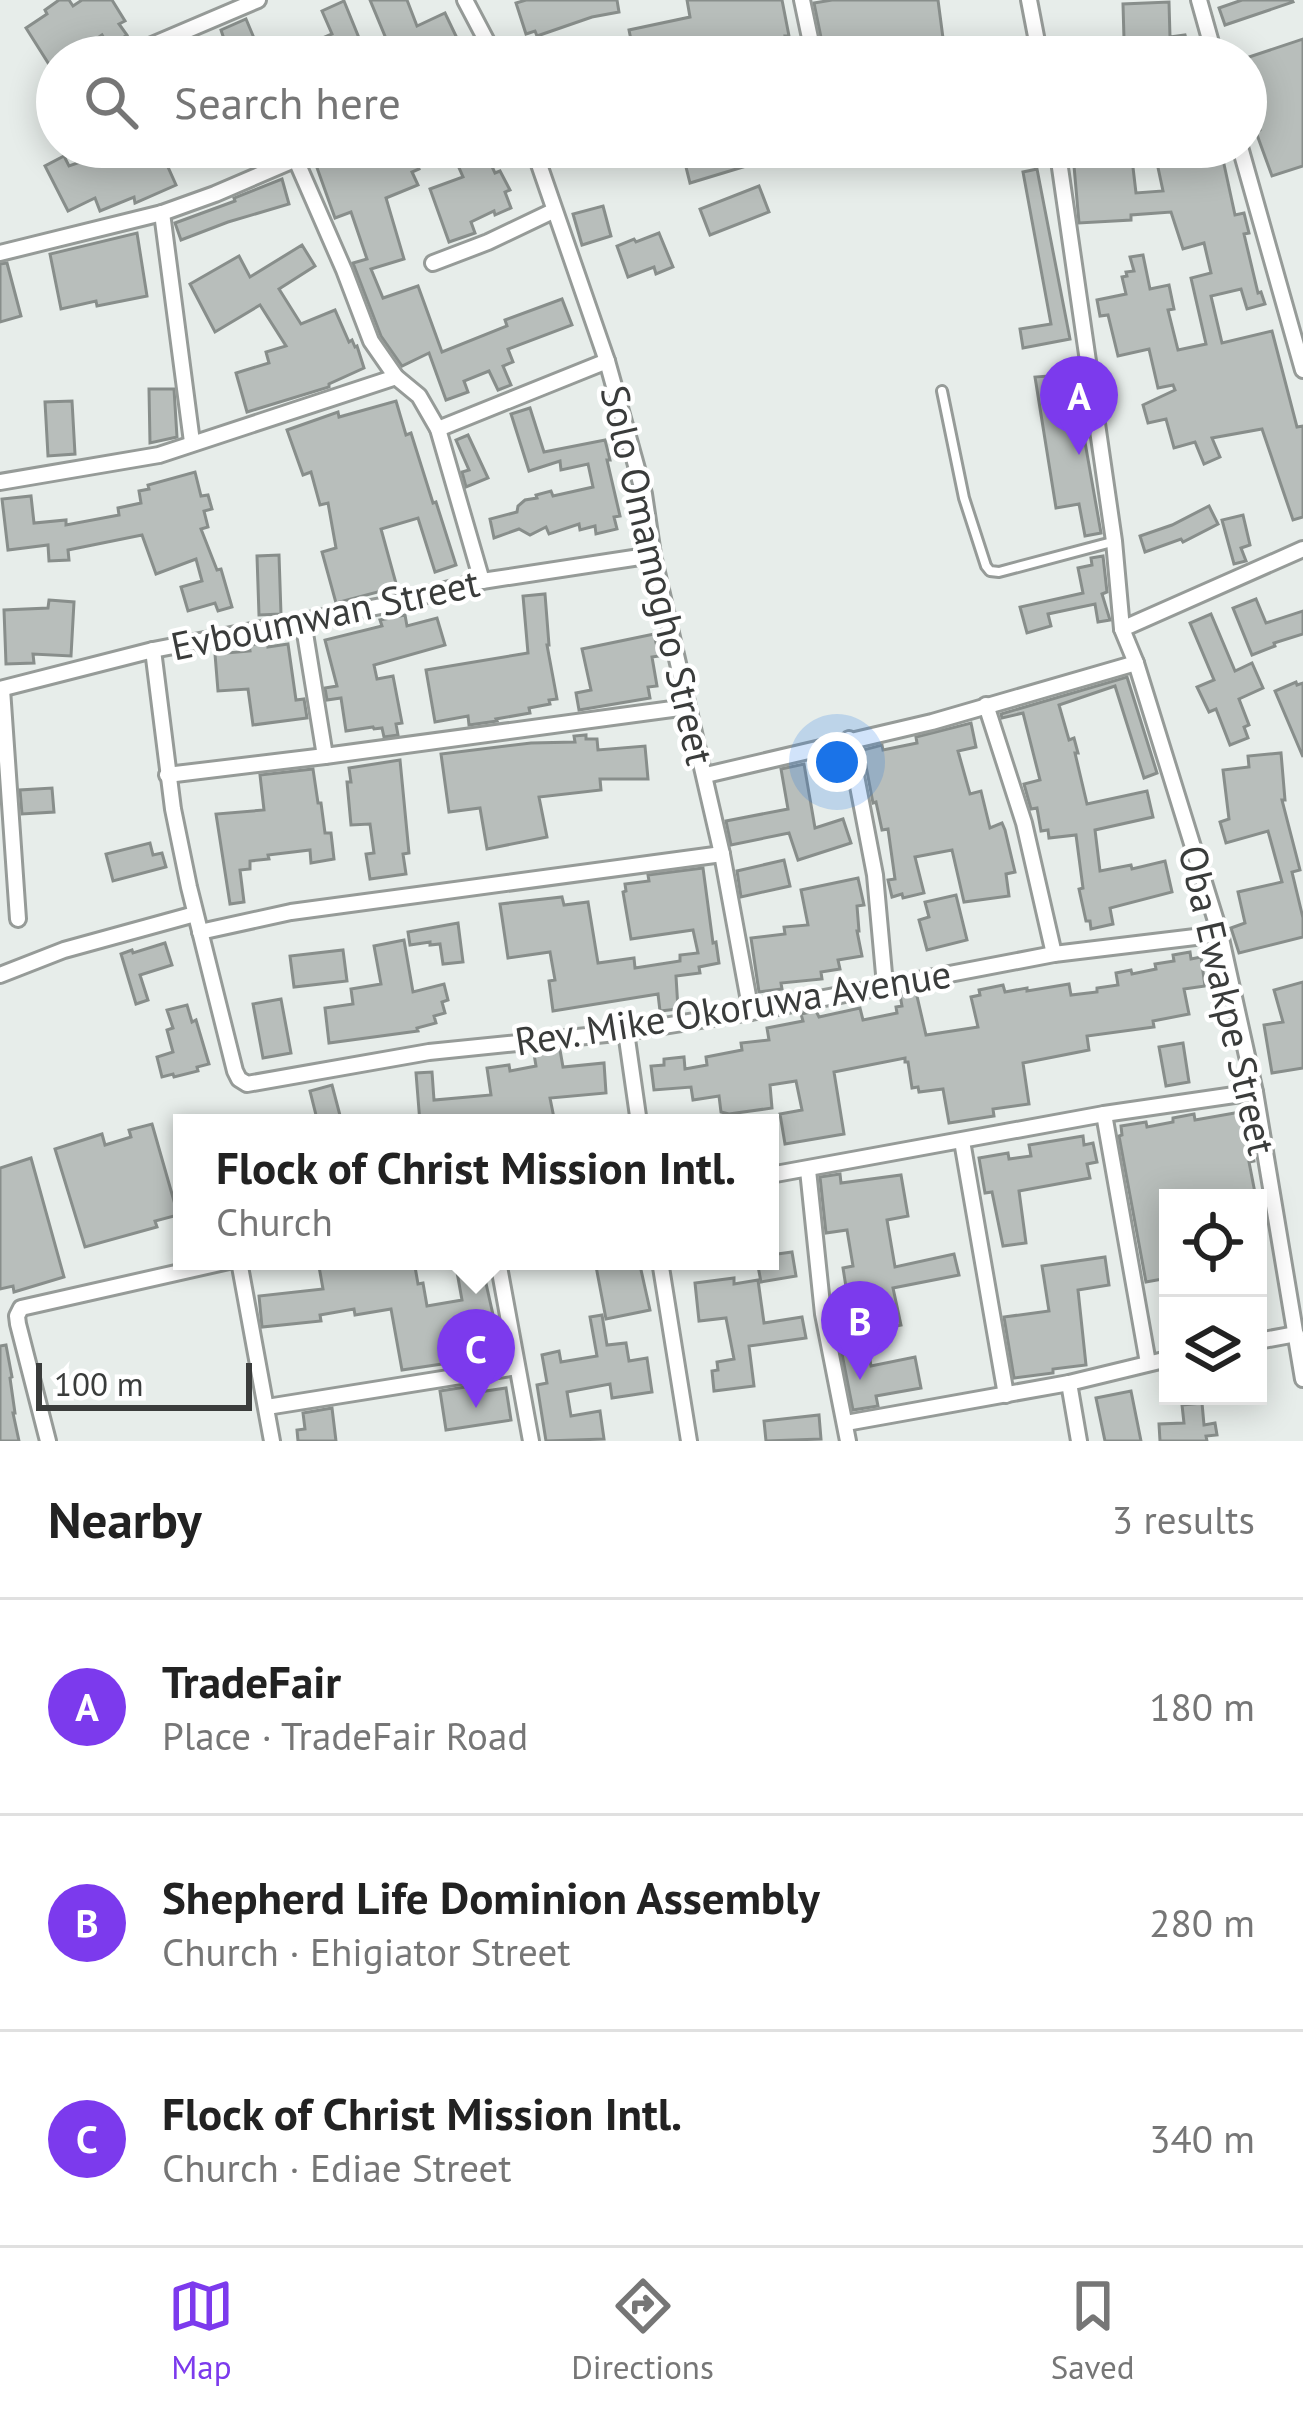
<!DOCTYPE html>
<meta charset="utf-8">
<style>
body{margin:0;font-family:"PT Sans",sans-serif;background:#f2f2f2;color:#222}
.controls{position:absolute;right:36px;bottom:36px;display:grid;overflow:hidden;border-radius:0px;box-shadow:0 6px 30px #0003}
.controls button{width:108px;height:108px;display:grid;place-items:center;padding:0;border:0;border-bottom:3px solid #e0e0e0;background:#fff;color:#222;font:60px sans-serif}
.scale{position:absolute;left:36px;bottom:30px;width:216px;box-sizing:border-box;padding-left:12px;border:6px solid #3a3c3b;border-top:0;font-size:33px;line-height:42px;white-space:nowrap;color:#3a3c3b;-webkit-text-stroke:9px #fff;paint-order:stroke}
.you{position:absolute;left:837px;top:762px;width:42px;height:42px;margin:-30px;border:9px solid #fff;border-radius:50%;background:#1a73e8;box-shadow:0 0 0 18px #1a73e833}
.badge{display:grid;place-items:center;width:78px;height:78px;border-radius:50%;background:#7c3aed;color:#fff;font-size:39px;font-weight:700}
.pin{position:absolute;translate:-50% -99px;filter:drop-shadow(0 3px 6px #0008)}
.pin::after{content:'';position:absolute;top:63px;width:42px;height:36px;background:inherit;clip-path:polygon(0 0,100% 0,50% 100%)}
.popup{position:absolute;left:173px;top:1114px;width:606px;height:156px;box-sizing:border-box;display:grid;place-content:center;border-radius:0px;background:#fff;filter:drop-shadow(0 3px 9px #0005);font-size:39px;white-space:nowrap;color:#767676}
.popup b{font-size:45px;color:#222}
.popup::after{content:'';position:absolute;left:50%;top:100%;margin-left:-24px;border:24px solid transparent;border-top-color:#fff}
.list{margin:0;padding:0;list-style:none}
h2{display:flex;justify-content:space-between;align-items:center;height:156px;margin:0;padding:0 48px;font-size:51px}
h2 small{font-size:39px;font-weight:400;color:#767676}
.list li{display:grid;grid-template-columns:78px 1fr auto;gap:36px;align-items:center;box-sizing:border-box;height:216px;padding:0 48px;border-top:3px solid #e0e0e0}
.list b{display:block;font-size:45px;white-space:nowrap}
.list p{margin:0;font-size:39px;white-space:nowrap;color:#767676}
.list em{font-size:39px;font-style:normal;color:#767676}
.icon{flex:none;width:66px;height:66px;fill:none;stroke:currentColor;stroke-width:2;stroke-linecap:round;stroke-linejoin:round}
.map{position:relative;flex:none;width:1303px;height:1441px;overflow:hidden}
.search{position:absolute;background:#fff;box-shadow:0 6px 30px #0003;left:36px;right:36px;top:36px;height:132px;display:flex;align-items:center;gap:30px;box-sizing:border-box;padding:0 42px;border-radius:66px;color:#767676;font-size:45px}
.sheet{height:804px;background:#fff}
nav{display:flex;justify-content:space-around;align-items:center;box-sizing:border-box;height:168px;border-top:3px solid #e0e0e0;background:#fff;font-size:33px;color:#767676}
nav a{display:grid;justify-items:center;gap:6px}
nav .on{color:#7c3aed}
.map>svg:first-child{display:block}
.building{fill:#b8bebb;stroke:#888e8b;stroke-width:3}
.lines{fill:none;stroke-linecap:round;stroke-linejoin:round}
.lane-casing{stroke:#969b98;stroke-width:14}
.street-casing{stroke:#969b98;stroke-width:20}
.lane{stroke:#fff;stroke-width:8}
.street{stroke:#fff;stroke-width:14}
.labels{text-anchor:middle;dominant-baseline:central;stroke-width:9;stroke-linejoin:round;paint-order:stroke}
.street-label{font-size:39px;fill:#3a3c3b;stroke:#fff}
</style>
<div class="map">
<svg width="1303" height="1441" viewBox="0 0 1303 1441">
<rect width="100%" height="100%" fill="#e7edea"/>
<g class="building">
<polygon points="59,0 69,0 73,6 82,0 112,0 125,21 119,24 127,35 109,47 102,35 70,57 57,57 57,77 26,28 47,14 45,10"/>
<polygon points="370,0 407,0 417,26 445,13 466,57 377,57 373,47 387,41"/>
<polygon points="526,0 617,0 619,12 592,17 537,36 535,31 526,34 516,3"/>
<polygon points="687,0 782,0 789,36 785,36 788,57 652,57 648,41 632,45 629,30 690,17"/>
<polygon points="832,0 938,0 943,38 921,41 921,38 875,46 876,52 825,57 814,3"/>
<polygon points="1242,0 1292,0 1293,2 1225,25 1219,8"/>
<polygon points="344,1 359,38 331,49 332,52 321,57 279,57 332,34 322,11"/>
<polygon points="1169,2 1170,37 1185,35 1191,57 1061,57 1060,51 1124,39 1123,4"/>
<polygon points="246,19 262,57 188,57 224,39 221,30"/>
<polygon points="1303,39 1303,166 1272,176 1256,132 1260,130 1253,106 1249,107 1246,97 1246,94 1257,91 1246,58"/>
<polygon points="124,147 159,147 176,185 135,203 134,197 100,211 95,198 68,211 45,166 64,156 69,166"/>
<polygon points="367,147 401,147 407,160 414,157 419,169 412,172 418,185 386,198 404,259 371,269 383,298 418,286 442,352 507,326 505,320 562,299 572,325 508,349 513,362 503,366 511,385 498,390 489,371 464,381 468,392 446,400 429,353 402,366 381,336 353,263 367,259 351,212 335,218 316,165"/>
<polygon points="450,147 483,147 495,173 500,171 510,190 505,192 511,208 495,215 494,211 471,222 475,233 449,242 430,189 463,177"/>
<polygon points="681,147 748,147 753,164 690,183"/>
<polygon points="1148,147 1212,147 1214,157 1222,155 1235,215 1244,213 1249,233 1244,234 1258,293 1261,292 1265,304 1247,309 1241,289 1211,296 1222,343 1272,331 1297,427 1303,426 1303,517 1293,520 1262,429 1212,438 1220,457 1204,464 1195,442 1174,448 1166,419 1148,423 1143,405 1175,390 1173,385 1158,388 1149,349 1118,356 1108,315 1100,316 1097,300 1126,294 1122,277 1127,276 1126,272 1134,271 1130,257 1143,255 1150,289 1169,285 1174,309 1168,310 1178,350 1206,344 1191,278 1211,273 1204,243 1183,249 1171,212 1131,215 1131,220 1079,223 1074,166 1132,159 1136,193 1163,191 1157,163 1151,164"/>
<polygon points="1037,169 1070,339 1023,348 1020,329 1051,324 1023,172"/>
<polygon points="282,179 289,204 228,222 181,240 175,223 235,201 234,198"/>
<polygon points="759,186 769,212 710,235 700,209"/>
<polygon points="603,206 611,236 582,245 573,214"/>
<polygon points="137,233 147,296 97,306 96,301 61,309 50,254"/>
<polygon points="659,233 673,267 656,274 654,267 628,277 617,246 634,239 636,242"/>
<polygon points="302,245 315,266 279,289 301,324 335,310 349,342 352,340 355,347 357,346 364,368 329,384 329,387 247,412 236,373 269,363 266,352 286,346 260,305 215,332 190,284 239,256 250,277"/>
<polygon points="7,263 21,316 0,322 0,264"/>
<polygon points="1073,374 1101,533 1085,536 1079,504 1056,508 1035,377"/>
<polygon points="149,389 174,389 177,437 150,443"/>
<polygon points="72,401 75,454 48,456 45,402"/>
<polygon points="396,401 406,435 411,433 433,503 436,502 456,565 435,572 418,518 381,529 397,587 336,603 322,552 336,548 328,503 320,505 311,472 303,475 287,430 338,412 339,417"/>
<polygon points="530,408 544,452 605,440 610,460 607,460 620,516 614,517 617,529 596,534 595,526 580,530 579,524 549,534 546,527 530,535 519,529 494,538 490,519 517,512 518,506 525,500 537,498 536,495 551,491 553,496 593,487 588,464 561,470 560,461 529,471 511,414"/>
<polygon points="468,435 488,478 466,487 462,472 469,470 456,440"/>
<polygon points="195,472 201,496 208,495 212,509 204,511 208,527 201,529 217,570 221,569 232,607 218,611 215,603 188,611 181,587 202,581 196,559 156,574 142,535 68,550 69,560 49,561 48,545 8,550 2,499 31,496 34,523 66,520 66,525 119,515 118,508 141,503 139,491 149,489 148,485"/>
<polygon points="1209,506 1218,524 1183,542 1181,539 1145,552 1140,536 1172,525"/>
<polygon points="1243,515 1250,545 1241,548 1246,561 1234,564 1222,520"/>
<polygon points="279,555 281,614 259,615 257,556"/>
<polygon points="1103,556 1107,592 1102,594 1110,620 1098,622 1095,604 1048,614 1051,626 1027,633 1020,607 1083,593 1078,568 1092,565 1091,558"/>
<polygon points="545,594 549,645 547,645 557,699 549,700 550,704 529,708 530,713 496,719 497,721 469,725 468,716 435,722 426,670 528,653 523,596"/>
<polygon points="1256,599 1266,623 1303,611 1303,634 1274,643 1275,646 1252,655 1233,608"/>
<polygon points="49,600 74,602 71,656 33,654 34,663 6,664 4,610 48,608"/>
<polygon points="1211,614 1235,671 1252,663 1263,688 1239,699 1249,725 1244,727 1248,738 1230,745 1216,709 1209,712 1197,687 1214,680 1190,623"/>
<polygon points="405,615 407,626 437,618 445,645 374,665 377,679 393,676 402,723 396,724 398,735 384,737 382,728 374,729 373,727 346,731 341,698 327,700 325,688 337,686 325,640 382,626 380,620"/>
<polygon points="654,634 659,656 652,657 657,686 648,687 650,698 579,710 576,693 591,690 582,649"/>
<polygon points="268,642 268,647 288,644 296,700 304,699 307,718 253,725 248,689 218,691 215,654 250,651 249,645"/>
<polygon points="1127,677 1157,773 1144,778 1115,686 1059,705 1069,740 1074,738 1078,753 1075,753 1087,804 1147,791 1153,817 1095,830 1100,871 1131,865 1132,869 1165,861 1172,892 1110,908 1113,924 1091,929 1090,921 1086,921 1079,889 1083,888 1076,835 1049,838 1048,830 1041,831 1037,808 1031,809 1024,784 1040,780 1023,713 1002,718 1001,714"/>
<polygon points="1296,682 1297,685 1303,683 1303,757 1275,691"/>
<polygon points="971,723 976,747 958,751 970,794 981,791 990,828 1002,823 1005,830 1015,872 1006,874 1009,896 964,902 952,850 915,857 924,893 903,898 902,894 892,897 888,880 895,879 888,829 882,830 876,802 873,803 863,750 882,745 883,750 917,743 916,737"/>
<polygon points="586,735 586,739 597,739 598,750 645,746 648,779 600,779 601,790 539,797 547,837 487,849 480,808 449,812 441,754 531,743 575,742 574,736"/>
<polygon points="1281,753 1285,800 1282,800 1300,870 1292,872 1303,918 1303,937 1239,953 1231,928 1245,923 1238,892 1282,882 1268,831 1226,843 1220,822 1229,819 1223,770 1249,767 1248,756"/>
<polygon points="400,760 409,853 403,854 406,874 370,879 366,854 374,853 370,824 351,825 347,782 351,782 349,768"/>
<polygon points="804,764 815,828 843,819 851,843 798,860 789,833 731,845 726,821 788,809 781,769"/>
<polygon points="313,769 318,803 321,803 325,833 331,833 334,859 311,863 310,850 268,855 269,859 250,861 250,869 240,870 244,902 230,904 216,814 264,810 260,775"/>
<polygon points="52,788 54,812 22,814 20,790"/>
<polygon points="150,843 153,855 162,853 166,867 113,881 106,854"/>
<polygon points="784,860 790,886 741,897 737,871"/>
<polygon points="703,868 713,943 716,942 719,963 699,967 700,973 676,976 678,1009 660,1011 658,994 553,1011 549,981 555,980 550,952 508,958 500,904 562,897 564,905 588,902 598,963 634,958 635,968 680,961 680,955 698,953 693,930 631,939 623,892 626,891 625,884 649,881 648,875"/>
<polygon points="858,878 864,905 857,906 859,931 857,931 862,956 838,960 840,969 821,972 822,979 781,983 782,989 759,992 751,938 785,934 784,927 808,925 801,890"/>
<polygon points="956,895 967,940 927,950 919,920 929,917 925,902"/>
<polygon points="458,923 463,962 443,964 440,944 430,945 430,942 410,945 408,932"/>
<polygon points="404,940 413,992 444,984 448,1000 442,1002 445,1013 434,1016 436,1023 417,1028 418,1031 329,1043 325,1008 353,1004 351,989 381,984 374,946"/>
<polygon points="165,943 172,965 140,975 148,1000 136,1004 121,954 132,950 133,953"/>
<polygon points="343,950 347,981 294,987 290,956"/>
<polygon points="1190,952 1191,959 1201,957 1205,986 1184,989 1189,1014 1153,1021 1154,1027 1087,1036 1089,1050 1023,1063 1029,1104 993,1109 994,1116 949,1123 943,1089 919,1092 918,1087 912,1088 908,1062 905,1062 905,1058 834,1072 844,1134 785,1144 780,1114 802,1110 796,1081 770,1085 772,1108 729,1114 721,1112 719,1096 693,1100 691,1087 654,1090 651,1066 664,1065 664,1059 684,1057 685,1069 707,1065 706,1057 742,1050 741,1043 769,1040 767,1028 803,1021 801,1014 816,1011 819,1017 860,1008 863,1020 897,1013 896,1007 902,1006 900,995 916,992 926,1035 978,1027 971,997 980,995 979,990 1003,985 1005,992 1027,988 1027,991 1069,984 1071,995 1097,992 1097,988 1118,985 1116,973 1131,970 1132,974 1156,969 1155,964 1174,961 1173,955"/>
<polygon points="1303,982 1303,1068 1272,1073 1264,1025 1283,1022 1274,990"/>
<polygon points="281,999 291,1053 263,1058 253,1004"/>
<polygon points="187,1005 192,1022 196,1020 209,1064 197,1067 198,1071 174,1077 173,1074 162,1077 157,1057 173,1052 167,1030 173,1028 167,1010"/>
<polygon points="1183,1043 1189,1082 1166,1086 1159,1047"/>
<polygon points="560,1050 563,1067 604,1063 606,1093 550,1098 555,1123 517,1123 516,1116 487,1120 487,1123 420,1123 416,1073 432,1072 434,1100 491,1095 487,1068 509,1065 510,1071 536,1066 534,1054"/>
<polygon points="332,1085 342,1123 318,1123 310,1091"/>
<polygon points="1246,1111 1254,1161 1249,1162 1256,1198 1168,1198 1168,1278 1146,1282 1119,1136 1122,1135 1121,1126 1146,1122 1147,1127 1173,1122 1173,1118 1194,1114 1195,1120"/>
<polygon points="152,1124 178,1215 155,1221 157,1227 85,1247 55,1149 102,1134 105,1145 131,1137 129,1130"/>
<polygon points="1083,1136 1084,1145 1093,1143 1097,1162 1087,1164 1090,1178 1019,1191 1026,1243 1003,1246 992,1192 985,1193 979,1158 1008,1153 1009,1159 1031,1156 1029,1145"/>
<polygon points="31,1158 64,1277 14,1292 13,1286 0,1289 0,1168"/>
<polygon points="840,1174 841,1183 901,1175 908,1216 887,1220 895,1267 954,1254 959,1275 893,1288 901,1325 865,1332 871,1366 915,1357 921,1388 876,1396 878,1406 853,1410 842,1354 854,1352 845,1307 849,1306 843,1268 853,1266 847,1230 826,1233 820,1177"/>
<polygon points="792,1252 796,1276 761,1282 757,1261 770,1261 770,1255"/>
<polygon points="1105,1257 1109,1285 1078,1290 1086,1365 1053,1369 1053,1373 1014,1378 1004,1317 1049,1311 1042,1266"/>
<polygon points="318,1261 414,1261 418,1284 423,1283 427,1306 462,1300 455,1261 481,1261 502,1355 402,1370 391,1309 355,1315 354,1309 320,1315 321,1321 262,1327 259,1296 323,1289"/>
<polygon points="595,1261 639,1261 650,1310 606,1319"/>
<polygon points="734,1278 734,1284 758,1280 764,1323 802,1317 806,1338 749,1346 754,1386 714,1391 712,1371 718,1370 717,1362 734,1359 726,1318 699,1321 695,1283"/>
<polygon points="602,1315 607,1345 626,1343 629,1361 647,1358 652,1392 612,1398 610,1384 567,1392 571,1416 600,1411 604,1439 546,1441 537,1385 547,1383 542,1355 559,1351 561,1362 597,1356 590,1317"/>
<polygon points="6,1345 12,1377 10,1378 15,1413 13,1413 19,1441 0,1441 0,1346"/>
<polygon points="478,1385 479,1392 506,1388 511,1420 446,1430 440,1391"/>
<polygon points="1131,1391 1141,1441 1105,1441 1096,1398"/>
<polygon points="1202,1403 1204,1425 1215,1423 1217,1435 1206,1436 1207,1441 1160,1441 1159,1424 1184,1423 1182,1405"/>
<polygon points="332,1408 336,1441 298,1441 297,1430 305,1429 303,1413"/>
<polygon points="819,1415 821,1439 766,1441 764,1421"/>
</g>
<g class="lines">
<g class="lane-casing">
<polyline id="lane" points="942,391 964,498 986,566 990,571 999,572 1112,542"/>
</g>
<g class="street-casing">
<g id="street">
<polyline points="465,0 495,57"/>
<polyline points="802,0 814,57"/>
<polyline points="1029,0 1039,52"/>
<polyline points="1199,0 1215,57"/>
<polyline points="124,57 258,0"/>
<polyline points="970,57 1039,48"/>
<polyline points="533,147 607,361 644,494 653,555 722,854 751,1012"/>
<polyline points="1057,147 1114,541 1122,629 1136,663 1220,934 1255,1092 1303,1379"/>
<polyline points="1240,147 1303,370"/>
<polyline points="296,160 344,270 371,341 396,377 419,396 438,429 482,581"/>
<polyline points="162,213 192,442"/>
<polyline points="0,253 162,213 215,194 324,147"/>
<polyline points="433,263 488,242 553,211"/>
<polyline points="438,429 607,361"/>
<polyline points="0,482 159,455 396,377"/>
<polyline points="303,621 325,756 687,707"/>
<polyline points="1122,629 1303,549"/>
<polyline points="153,650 173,809 189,887 235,1071 239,1079 247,1084 429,1052 626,1032 751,1012 1054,954 1220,934"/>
<polyline points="0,689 153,650 381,606 482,581 653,555"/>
<polyline points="2,689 18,919"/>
<polyline points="986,705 1024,823 1054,954"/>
<polyline points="849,739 875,875 885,985"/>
<polyline points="167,775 325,756"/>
<polyline points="706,775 932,722 1136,663"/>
<polyline points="200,932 291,912 722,854"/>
<polyline points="0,975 64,950 195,914"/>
<polyline points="626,1032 639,1123"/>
<polyline points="1104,1114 1148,1363"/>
<polyline points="962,1141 1006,1395"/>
<polyline points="808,1170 823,1314 848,1441"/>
<polyline points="770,1175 1104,1114 1255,1092"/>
<polyline points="239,1261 272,1441"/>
<polyline points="498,1261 531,1441"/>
<polyline points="660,1261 689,1441"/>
<polyline points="1258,1341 1296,1334"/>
<polyline points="1069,1383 1079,1441"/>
<polyline points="267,1407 517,1367"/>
<polyline points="846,1423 1069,1383 1168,1359"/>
<polyline points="48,1441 18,1324 17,1316 21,1308 229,1261"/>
</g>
</g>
<use href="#lane" class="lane"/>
<use href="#street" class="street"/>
</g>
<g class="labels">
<g class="street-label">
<text transform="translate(658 575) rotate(77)">Solo Omamogho Street</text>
<text transform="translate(325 614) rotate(-12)">Evboumwan Street</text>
<text transform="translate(1228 1000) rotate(77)">Oba Ewakpe Street</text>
<text transform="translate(733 1007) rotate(-9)">Rev. Mike Okoruwa Avenue</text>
</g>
</g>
</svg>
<div class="controls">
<button><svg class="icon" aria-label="locate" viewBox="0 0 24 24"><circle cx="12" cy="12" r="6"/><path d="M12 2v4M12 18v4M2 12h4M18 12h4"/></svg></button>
<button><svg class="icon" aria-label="layers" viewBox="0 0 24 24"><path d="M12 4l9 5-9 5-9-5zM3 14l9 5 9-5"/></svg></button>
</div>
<div class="scale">100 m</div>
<div class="you"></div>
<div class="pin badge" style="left:1079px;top:455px">A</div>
<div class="pin badge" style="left:860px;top:1380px">B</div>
<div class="pin badge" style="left:476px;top:1408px">C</div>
<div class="popup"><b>Flock of Christ Mission Intl.</b>Church</div>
<div class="search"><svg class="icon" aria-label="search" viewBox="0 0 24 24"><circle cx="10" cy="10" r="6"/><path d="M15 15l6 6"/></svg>Search here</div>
</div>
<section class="sheet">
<h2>Nearby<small>3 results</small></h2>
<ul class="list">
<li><span class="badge">A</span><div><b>TradeFair</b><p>Place · TradeFair Road</p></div><em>180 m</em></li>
<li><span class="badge">B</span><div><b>Shepherd Life Dominion Assembly</b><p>Church · Ehigiator Street</p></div><em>280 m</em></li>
<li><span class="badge">C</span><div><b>Flock of Christ Mission Intl.</b><p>Church · Ediae Street</p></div><em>340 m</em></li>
</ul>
</section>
<nav>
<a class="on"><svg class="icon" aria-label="map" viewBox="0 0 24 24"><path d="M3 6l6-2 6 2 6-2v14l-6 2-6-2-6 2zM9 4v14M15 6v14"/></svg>Map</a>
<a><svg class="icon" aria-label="directions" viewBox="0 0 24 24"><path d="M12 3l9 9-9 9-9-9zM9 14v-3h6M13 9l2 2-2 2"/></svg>Directions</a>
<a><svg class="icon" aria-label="saved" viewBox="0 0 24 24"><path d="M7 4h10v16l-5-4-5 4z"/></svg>Saved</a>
</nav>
